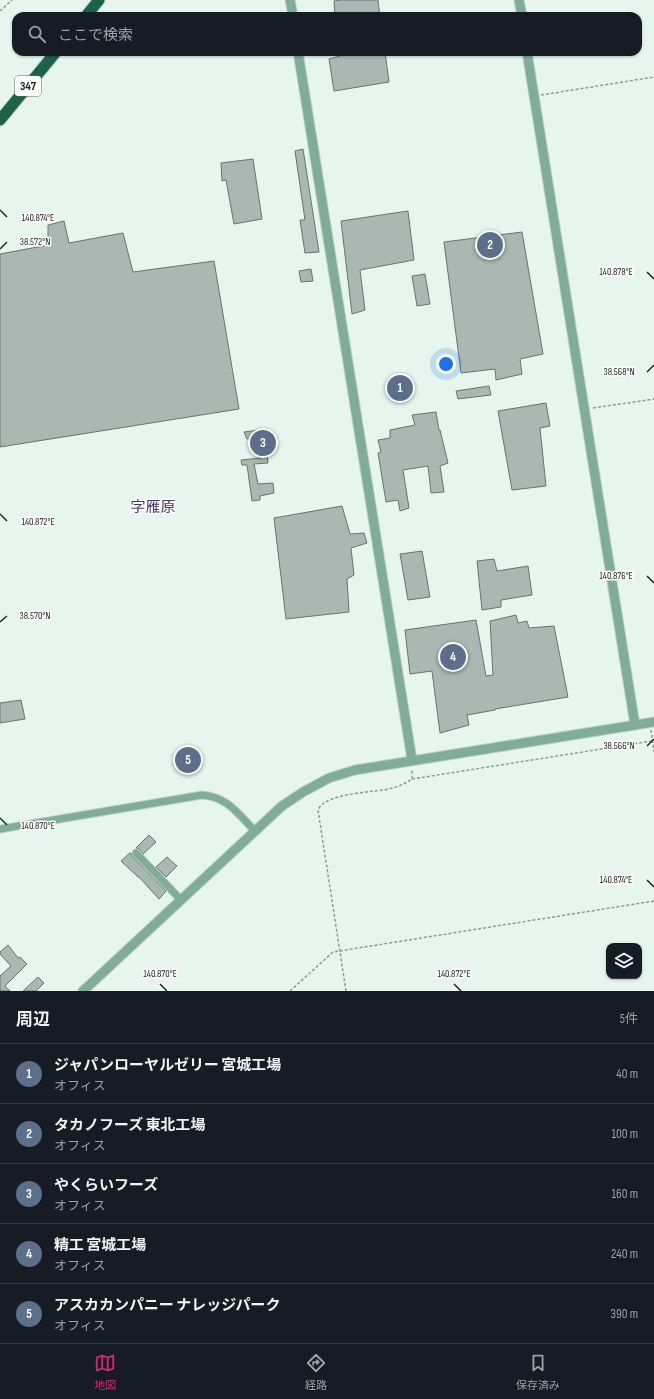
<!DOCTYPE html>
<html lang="ja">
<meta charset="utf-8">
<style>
body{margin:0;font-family:"Sofia Sans Condensed","Noto Sans JP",sans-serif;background:#20242c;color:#f1f3f6}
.controls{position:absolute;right:12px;bottom:12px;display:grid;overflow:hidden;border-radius:8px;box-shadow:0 1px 3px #0004}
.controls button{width:36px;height:36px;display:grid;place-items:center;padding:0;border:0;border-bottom:1px solid #363941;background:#171b24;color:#f1f3f6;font:20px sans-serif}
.you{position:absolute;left:446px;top:364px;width:14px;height:14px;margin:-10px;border:3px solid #fff;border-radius:50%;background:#1a73e8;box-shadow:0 0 0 6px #1a73e833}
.badge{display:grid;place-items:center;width:26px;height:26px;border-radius:50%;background:#db2777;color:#fff;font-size:13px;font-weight:700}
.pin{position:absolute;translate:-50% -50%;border:2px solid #fff;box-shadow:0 1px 4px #0006}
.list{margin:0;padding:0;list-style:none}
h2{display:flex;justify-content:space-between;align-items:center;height:52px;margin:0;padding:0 16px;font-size:17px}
h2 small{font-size:13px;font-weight:400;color:#9ea1a6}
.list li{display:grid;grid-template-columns:26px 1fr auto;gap:12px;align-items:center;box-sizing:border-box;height:60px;padding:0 16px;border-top:1px solid #363941}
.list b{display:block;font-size:15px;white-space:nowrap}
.list p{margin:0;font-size:13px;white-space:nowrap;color:#9ea1a6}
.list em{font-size:13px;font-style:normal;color:#9ea1a6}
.icon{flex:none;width:22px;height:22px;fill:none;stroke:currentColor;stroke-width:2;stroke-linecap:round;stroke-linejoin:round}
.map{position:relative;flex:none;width:654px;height:991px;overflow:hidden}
.search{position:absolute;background:#171b24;box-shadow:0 1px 3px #0004;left:12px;right:12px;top:12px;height:44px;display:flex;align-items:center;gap:10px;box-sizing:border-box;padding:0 14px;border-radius:12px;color:#9ea1a6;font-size:15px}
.sheet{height:352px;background:#171b24}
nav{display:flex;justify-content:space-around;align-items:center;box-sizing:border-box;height:56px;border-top:1px solid #363941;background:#171b24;font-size:11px;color:#9ea1a6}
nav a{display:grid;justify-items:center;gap:2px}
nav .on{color:#db2777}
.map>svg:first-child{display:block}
.building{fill:#a9b8b2;stroke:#66746d}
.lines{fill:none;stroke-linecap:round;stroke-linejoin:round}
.minor-casing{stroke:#c2d1ca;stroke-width:9}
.tertiary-casing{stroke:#c2d1ca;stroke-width:11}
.trunk-casing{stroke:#c2d1ca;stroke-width:13}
.path{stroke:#8d9893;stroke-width:1.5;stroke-dasharray:3 2;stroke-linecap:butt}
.minor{stroke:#80ac9a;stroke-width:7}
.tertiary{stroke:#80ac9a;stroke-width:9}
.trunk{stroke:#1d614a;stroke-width:11}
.ticks{fill:none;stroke:#202623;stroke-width:1.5}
.labels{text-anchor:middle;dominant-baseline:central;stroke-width:3;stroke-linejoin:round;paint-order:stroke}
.shield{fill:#fff;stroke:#636765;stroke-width:1}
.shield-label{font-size:12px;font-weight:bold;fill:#202623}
.quarter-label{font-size:15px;fill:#493672;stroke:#fff}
.ticks-label{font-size:10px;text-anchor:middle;fill:#202623;stroke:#fff;stroke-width:3;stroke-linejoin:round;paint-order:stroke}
</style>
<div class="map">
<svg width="654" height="991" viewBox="0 0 654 991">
<rect width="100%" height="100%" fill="#e6f6ef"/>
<g class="building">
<polygon points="340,0 378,0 380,16 335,16 334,1"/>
<polygon points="339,52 385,52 389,82 334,91 329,59 340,56"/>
<polygon points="303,149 319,252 305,253 300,220 305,220 295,151"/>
<polygon points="253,159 262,219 234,224 226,180 222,181 221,163"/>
<polygon points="408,211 414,260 360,270 365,310 352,314 341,221"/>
<polygon points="64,221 69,243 123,233 133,272 214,261 239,409 0,447 0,254 48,245 48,225"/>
<polygon points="522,232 543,354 520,359 522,374 496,380 495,369 461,373 444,242"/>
<polygon points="311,269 313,281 301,282 299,271"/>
<polygon points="425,274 430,304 417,306 412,276"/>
<polygon points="489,386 491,395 458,399 456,391"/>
<polygon points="546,403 550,426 540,428 546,486 512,490 498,411"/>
<polygon points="436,412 439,430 440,430 448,463 440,466 444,492 431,493 428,466 403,470 409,508 400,511 398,500 386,502 378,453 381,452 378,440 390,438 390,430 415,425 412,415"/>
<polygon points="267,429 267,444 261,444 260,437 247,439 244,432"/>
<polygon points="267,453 268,463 254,464 258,484 273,483 274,493 260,496 260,500 252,501 247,465 242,465 241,460 261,458 260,454"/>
<polygon points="342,506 350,534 364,533 367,543 351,548 354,575 347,579 349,612 286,619 274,518"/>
<polygon points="422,551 430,597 408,600 400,554"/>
<polygon points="494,559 497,571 528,566 532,595 501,600 501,607 482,610 477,561"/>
<polygon points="516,615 518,623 527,621 529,628 554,626 568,697 495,709 495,710 467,715 469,725 440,733 432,671 410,674 405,630 476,620 486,676 493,675 490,621"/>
<polygon points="21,700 25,719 0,723 0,703"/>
<polygon points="149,835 156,842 143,854 139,849 136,848"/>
<polygon points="130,853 131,853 132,856 166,891 159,899 139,877 138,877 121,861"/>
<polygon points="167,857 177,866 166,877 156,867"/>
<polygon points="8,945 18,958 20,957 27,964 5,986 10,991 0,991 0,976 11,966 0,954 0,952"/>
<polygon points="38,977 44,983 36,991 23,991"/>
</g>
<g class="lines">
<g class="minor-casing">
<g id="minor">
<path d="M0,829L202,795C228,797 238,814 255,831"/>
<polyline points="136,853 181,900"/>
</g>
</g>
<g class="tertiary-casing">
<g id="tertiary">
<polyline points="290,0 293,16"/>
<polyline points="519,0 522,16"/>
<polyline points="298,52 412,760"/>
<polyline points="527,52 635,725"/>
<polyline points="83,991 282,806 303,792 329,778 355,770 654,722"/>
</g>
</g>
<g class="trunk-casing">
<g id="trunk">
<polyline points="86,16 99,0"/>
<polyline points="0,120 56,52"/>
</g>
</g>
<g class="path">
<polyline points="0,11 12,0"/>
<polyline points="541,95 654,77"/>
<polyline points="593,408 654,399"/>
<polyline points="651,730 654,752"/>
<polyline points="412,779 652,741"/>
<polyline points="290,991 333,952 654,901"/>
<path d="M346,991L318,810C325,792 375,793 393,788C400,786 406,783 412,779V769"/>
</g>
<use href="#minor" class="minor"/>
<use href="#tertiary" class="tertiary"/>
<use href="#trunk" class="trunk"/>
</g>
<path class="ticks" d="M0,210L7,217M0,249L7,242M647,272L654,279M647,372L654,365M0,514L7,521M647,576L654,583M0,622L7,616M647,746L654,739M0,818L7,825M647,880L654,887M160,984L167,991M454,984L461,991"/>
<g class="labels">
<rect class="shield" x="15" y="76" width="26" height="20" rx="3"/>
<g class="shield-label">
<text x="28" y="86">347</text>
</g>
<g class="quarter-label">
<text x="153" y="507">字雁原</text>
</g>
</g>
<g class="ticks-label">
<text x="38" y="221">140.874°E</text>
<text x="35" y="245">38.572°N</text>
<text x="616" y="275">140.878°E</text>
<text x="619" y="375">38.568°N</text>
<text x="38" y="525">140.872°E</text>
<text x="616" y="579">140.876°E</text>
<text x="35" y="619">38.570°N</text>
<text x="619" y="749">38.566°N</text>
<text x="38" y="829">140.870°E</text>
<text x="616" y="883">140.874°E</text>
<text x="160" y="977">140.870°E</text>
<text x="454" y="977">140.872°E</text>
</g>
</svg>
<div class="controls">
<button><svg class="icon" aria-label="layers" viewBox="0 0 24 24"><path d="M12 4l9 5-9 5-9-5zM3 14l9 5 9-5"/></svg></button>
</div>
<div class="you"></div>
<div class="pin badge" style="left:400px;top:388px;background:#5c6f8a">1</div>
<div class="pin badge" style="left:490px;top:245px;background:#5c6f8a">2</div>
<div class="pin badge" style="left:263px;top:443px;background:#5c6f8a">3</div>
<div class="pin badge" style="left:453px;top:657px;background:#5c6f8a">4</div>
<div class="pin badge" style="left:188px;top:760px;background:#5c6f8a">5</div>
<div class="search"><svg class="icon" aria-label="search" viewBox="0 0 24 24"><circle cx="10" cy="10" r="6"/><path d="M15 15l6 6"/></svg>ここで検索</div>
</div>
<section class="sheet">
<h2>周辺<small>5件</small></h2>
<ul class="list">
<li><span class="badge" style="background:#5c6f8a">1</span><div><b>ジャパンローヤルゼリー 宮城工場</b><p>オフィス</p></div><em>40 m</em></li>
<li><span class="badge" style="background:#5c6f8a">2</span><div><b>タカノフーズ 東北工場</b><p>オフィス</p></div><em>100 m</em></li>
<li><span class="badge" style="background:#5c6f8a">3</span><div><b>やくらいフーズ</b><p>オフィス</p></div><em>160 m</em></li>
<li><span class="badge" style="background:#5c6f8a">4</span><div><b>精工 宮城工場</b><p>オフィス</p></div><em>240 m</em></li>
<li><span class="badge" style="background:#5c6f8a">5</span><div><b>アスカカンパニー ナレッジパーク</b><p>オフィス</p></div><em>390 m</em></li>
</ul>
</section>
<nav>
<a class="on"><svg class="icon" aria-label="map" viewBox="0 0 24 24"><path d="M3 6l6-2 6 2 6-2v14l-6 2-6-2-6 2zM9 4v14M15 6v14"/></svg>地図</a>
<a><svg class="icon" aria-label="directions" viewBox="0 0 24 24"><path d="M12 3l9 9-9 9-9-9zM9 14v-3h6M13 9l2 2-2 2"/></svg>経路</a>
<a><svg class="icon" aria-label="saved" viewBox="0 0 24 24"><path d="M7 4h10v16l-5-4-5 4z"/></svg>保存済み</a>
</nav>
